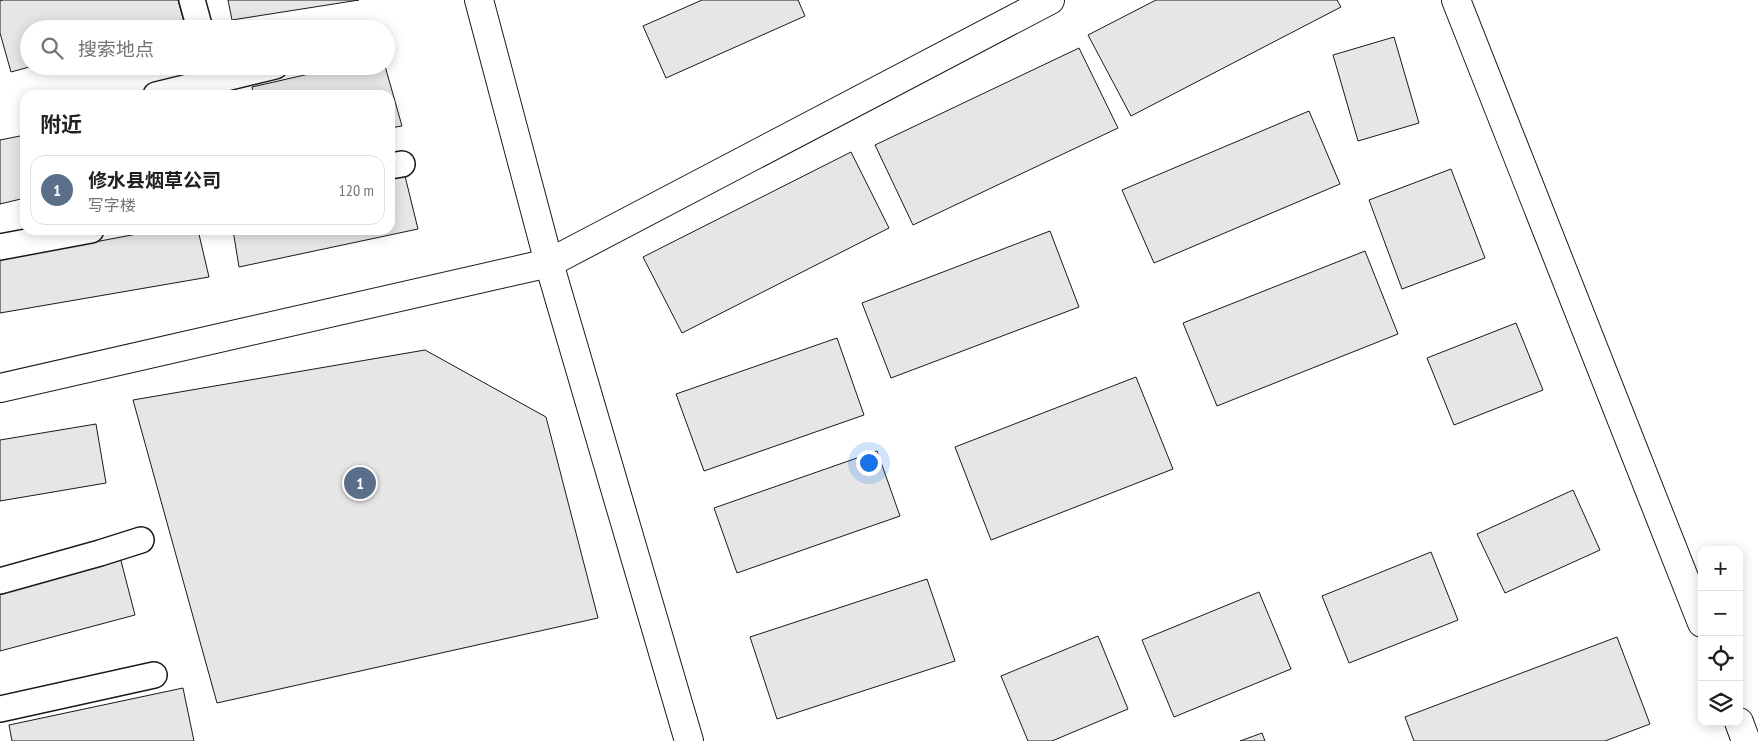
<!DOCTYPE html>
<html lang="zh">
<meta charset="utf-8">
<style>
body{margin:0;font-family:"PT Sans Narrow","Noto Sans SC",sans-serif;background:#f2f2f2;color:#202124}
.controls{position:absolute;right:15px;bottom:15px;display:grid;overflow:hidden;border-radius:10px;box-shadow:0 2px 12px #0003}
.controls button{width:45px;height:45px;display:grid;place-items:center;padding:0;border:0;border-bottom:1px solid #e0e0e0;background:#fff;color:#202124;font:25px sans-serif}
.you{position:absolute;left:868px;top:462px;width:18px;height:18px;margin:-12px;border:4px solid #fff;border-radius:50%;background:#1a73e8;box-shadow:0 0 0 8px #1a73e833}
.badge{display:grid;place-items:center;width:32px;height:32px;border-radius:50%;background:#ea580c;color:#fff;font-size:16px;font-weight:700}
.pin{position:absolute;translate:-50% -50%;border:2px solid #fff;box-shadow:0 1px 5px #0006}
.list{margin:0;padding:0;list-style:none}
h2{display:flex;justify-content:space-between;align-items:center;height:65px;margin:0;padding:0 20px;font-size:21px}
h2 small{font-size:16px;font-weight:400;color:#757577}
.list li{display:grid;grid-template-columns:32px 1fr auto;gap:15px;align-items:center;box-sizing:border-box;height:70px;margin:0 10px 10px;padding:0 10px;border:1px solid #e0e0e0;border-radius:15px}
.list b{display:block;font-size:19px;white-space:nowrap}
.list p{margin:0;font-size:16px;white-space:nowrap;color:#757577}
.list em{font-size:16px;font-style:normal;color:#757577}
.icon{flex:none;width:28px;height:28px;fill:none;stroke:currentColor;stroke-width:2;stroke-linecap:round;stroke-linejoin:round}
.map{position:relative;flex:none;width:1758px;height:741px;overflow:hidden}
.search{position:absolute;background:#fff;box-shadow:0 2px 12px #0003;left:20px;top:20px;width:375px;height:55px;display:flex;align-items:center;gap:12px;box-sizing:border-box;padding:0 18px;border-radius:28px;color:#757577;font-size:19px}
.panel{position:absolute;background:#fff;box-shadow:0 2px 12px #0003;left:20px;top:90px;width:375px;height:145px;border-radius:15px}
.map>svg:first-child{display:block}
.building{fill:#e6e6e6;stroke:#1a1a1a}
.lines{fill:none;stroke-linecap:round;stroke-linejoin:round}
.minor-casing{stroke:#1a1a1a;stroke-width:28}
.tertiary-casing{stroke:#1a1a1a;stroke-width:30}
.secondary-casing{stroke:#1a1a1a;stroke-width:30}
.minor{stroke:#fff;stroke-width:25}
.tertiary{stroke:#fff;stroke-width:28}
.secondary{stroke:#fff;stroke-width:28}
</style>
<div class="map">
<svg width="1758" height="741" viewBox="0 0 1758 741">
<rect width="100%" height="100%" fill="#fff"/>
<g class="building">
<polygon points="3,0 178,0 186,29 29,29 29,66 33,66 11,72 0,33 0,1"/>
<polygon points="228,0 359,0 232,20"/>
<polygon points="702,0 798,0 805,16 666,78 643,26"/>
<polygon points="1156,0 1337,0 1341,7 1131,116 1088,35"/>
<polygon points="1394,37 1419,123 1358,141 1333,55"/>
<polygon points="1079,48 1118,128 913,225 875,145"/>
<polygon points="344,66 385,66 402,126 390,128 390,95 254,95 252,87"/>
<polygon points="1309,111 1340,184 1154,263 1122,190"/>
<polygon points="25,135 25,198 0,204 0,140"/>
<polygon points="851,152 889,228 682,333 643,257"/>
<polygon points="1451,169 1485,258 1402,289 1369,200"/>
<polygon points="405,176 418,229 239,267 233,230 390,230 390,180"/>
<polygon points="158,230 198,230 209,277 0,313 0,260"/>
<polygon points="1050,231 1079,307 891,378 862,303"/>
<polygon points="1365,251 1398,334 1217,406 1183,323"/>
<polygon points="1516,323 1543,390 1454,425 1427,358"/>
<polygon points="837,338 864,415 704,471 676,394"/>
<polygon points="425,350 546,417 598,618 217,703 133,400"/>
<polygon points="1136,377 1173,469 991,540 955,447"/>
<polygon points="96,424 106,483 0,501 0,440"/>
<polygon points="877,451 900,516 737,573 714,508"/>
<polygon points="1573,490 1600,550 1505,593 1477,534"/>
<polygon points="1431,552 1458,620 1349,663 1322,596"/>
<polygon points="120,557 135,615 0,651 0,589"/>
<polygon points="927,579 955,661 777,719 750,637"/>
<polygon points="1259,592 1291,669 1174,717 1142,640"/>
<polygon points="1098,636 1128,709 1052,741 1028,741 1001,676"/>
<polygon points="1617,637 1650,724 1605,741 1414,741 1405,717"/>
<polygon points="183,688 194,741 12,741 9,725"/>
<polygon points="1262,733 1265,741 1240,741"/>
</g>
<g class="lines">
<g class="minor-casing">
<g id="minor">
<polyline points="192,0 200,29"/>
<polyline points="156,95 275,66"/>
<polyline points="390,166 402,164"/>
<polyline points="0,247 91,230"/>
<polyline points="0,581 100,553 141,540"/>
<polyline points="0,709 154,675"/>
</g>
</g>
<g class="tertiary-casing">
<g id="tertiary">
<polyline points="479,0 549,263 689,741"/>
<polyline points="1456,0 1702,623"/>
<polyline points="1739,722 1746,741"/>
</g>
</g>
<g class="secondary-casing">
<polyline id="secondary" points="0,388 549,263 1050,0"/>
</g>
<use href="#minor" class="minor"/>
<use href="#tertiary" class="tertiary"/>
<use href="#secondary" class="secondary"/>
</g>
</svg>
<div class="controls">
<button>+</button>
<button>−</button>
<button><svg class="icon" aria-label="locate" viewBox="0 0 24 24"><circle cx="12" cy="12" r="6"/><path d="M12 2v4M12 18v4M2 12h4M18 12h4"/></svg></button>
<button><svg class="icon" aria-label="layers" viewBox="0 0 24 24"><path d="M12 4l9 5-9 5-9-5zM3 14l9 5 9-5"/></svg></button>
</div>
<div class="you"></div>
<div class="pin badge" style="left:360px;top:483px;background:#5c6f8a">1</div>
<div class="search"><svg class="icon" aria-label="search" viewBox="0 0 24 24"><circle cx="10" cy="10" r="6"/><path d="M15 15l6 6"/></svg>搜索地点</div>
<section class="panel">
<h2>附近<small></small></h2>
<ul class="list">
<li><span class="badge" style="background:#5c6f8a">1</span><div><b>修水县烟草公司</b><p>写字楼</p></div><em>120 m</em></li>
</ul>
</section>
</div>
